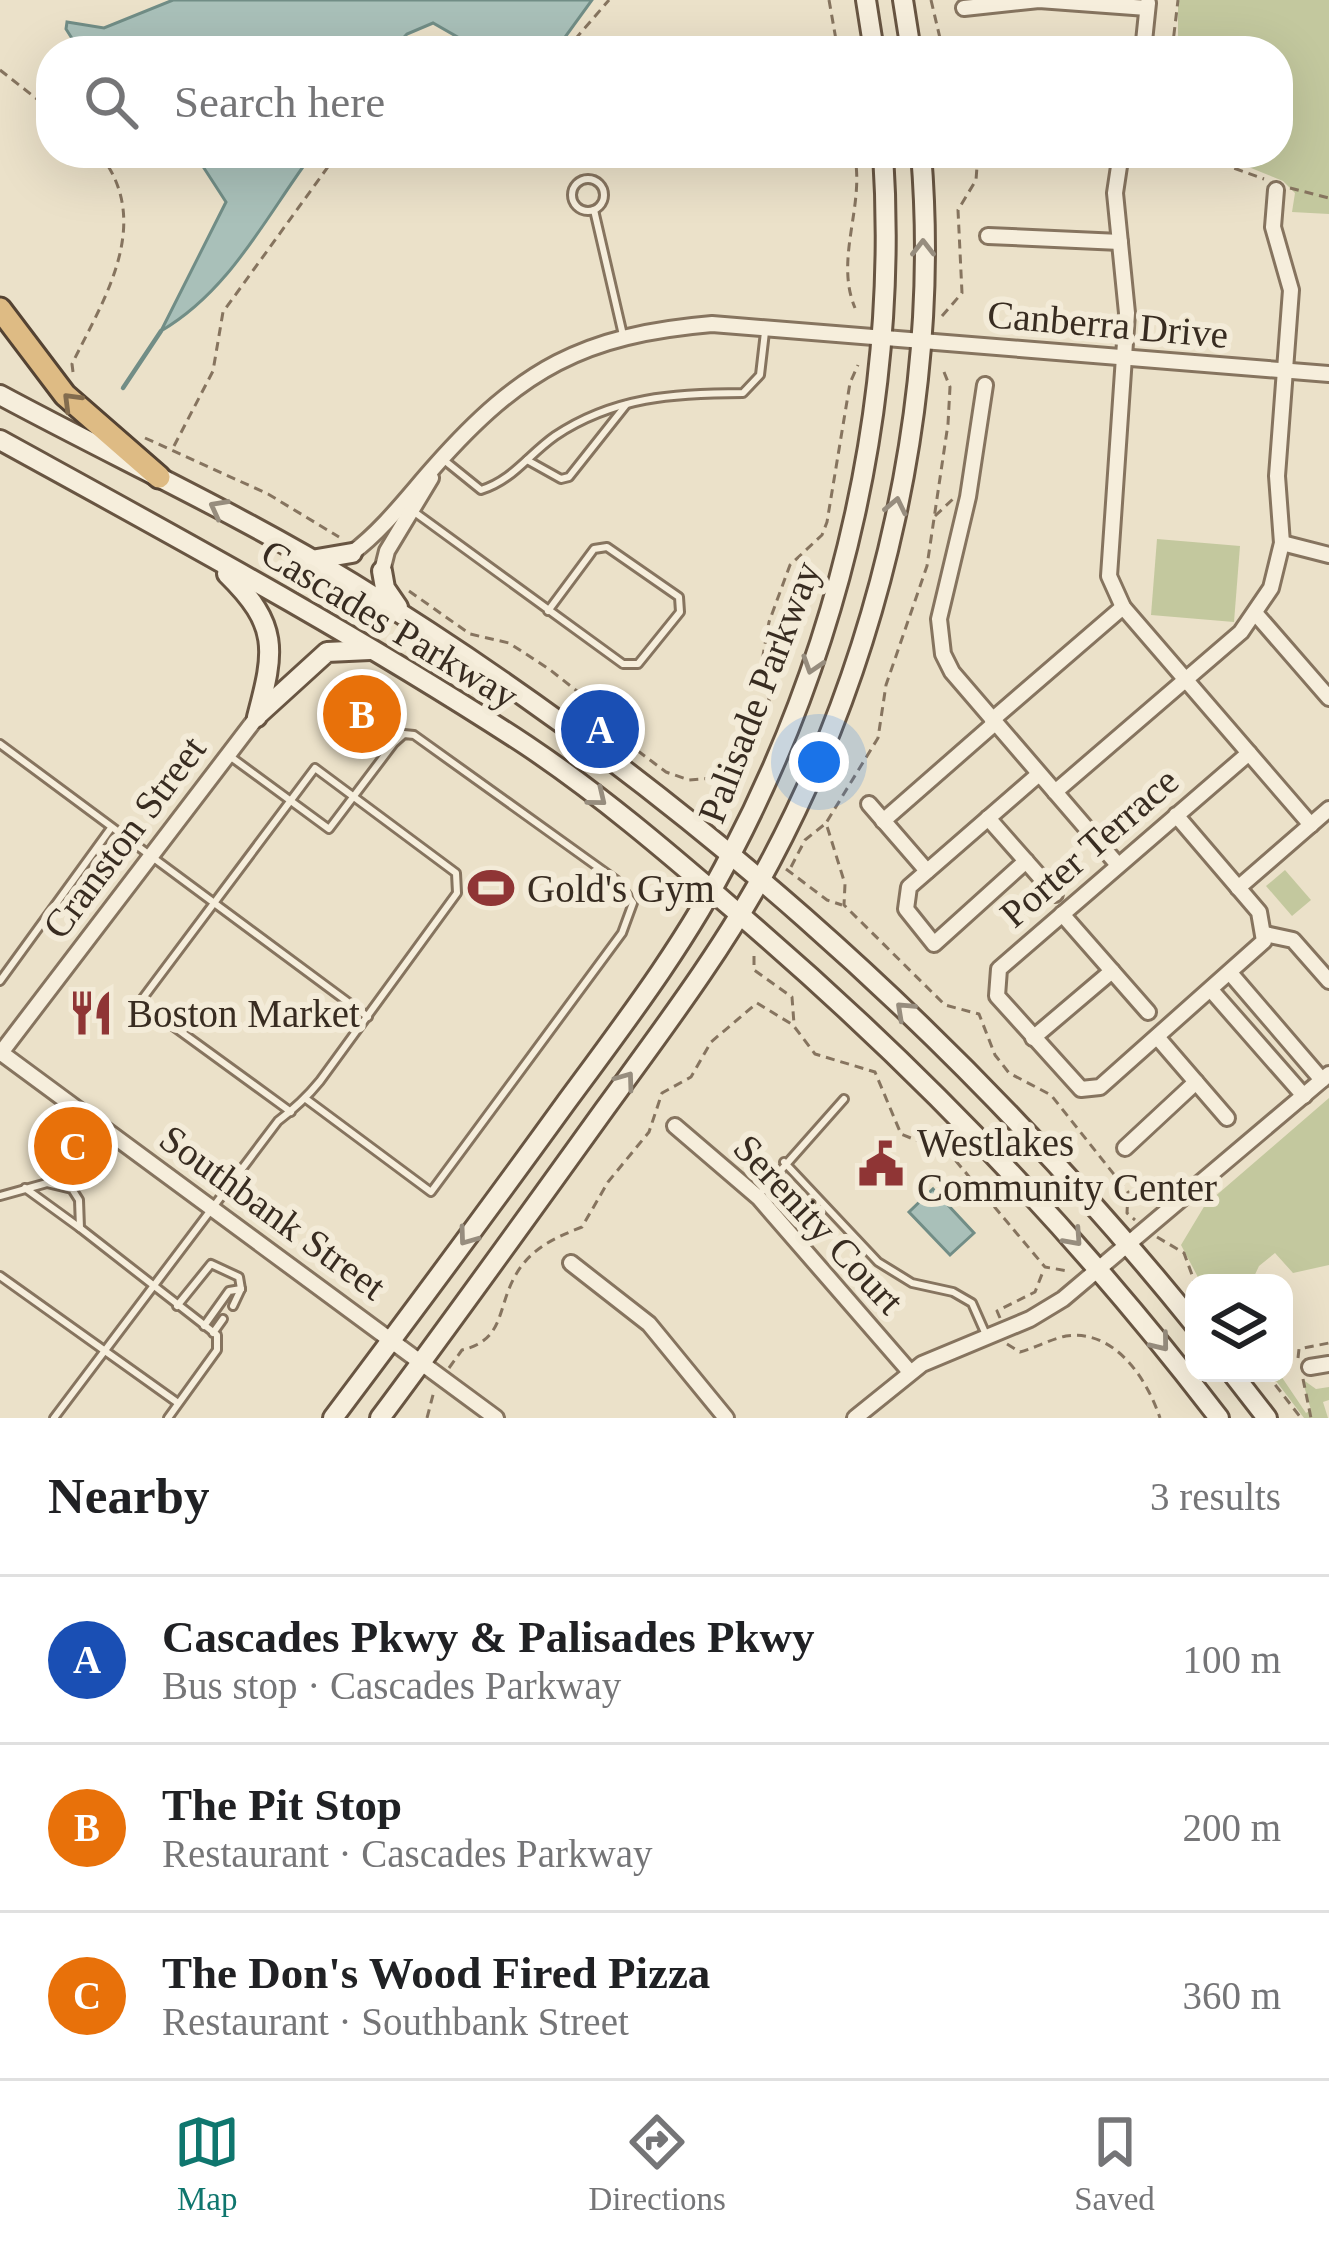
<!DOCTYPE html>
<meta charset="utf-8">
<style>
body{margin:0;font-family:"Times New Roman",serif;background:#f2f2f2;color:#202124}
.controls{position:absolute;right:36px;bottom:36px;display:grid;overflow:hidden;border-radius:24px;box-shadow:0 12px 48px #0002}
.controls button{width:108px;height:108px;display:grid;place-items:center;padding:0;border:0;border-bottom:3px solid #e0e0e0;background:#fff;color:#202124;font:60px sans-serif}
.you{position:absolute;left:819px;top:762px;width:42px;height:42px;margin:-30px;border:9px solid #fff;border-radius:50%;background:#1a73e8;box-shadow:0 0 0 18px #1a73e833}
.badge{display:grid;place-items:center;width:78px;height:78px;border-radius:50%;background:#0f766e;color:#fff;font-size:39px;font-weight:700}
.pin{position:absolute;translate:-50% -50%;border:6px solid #fff;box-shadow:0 3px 12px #0006}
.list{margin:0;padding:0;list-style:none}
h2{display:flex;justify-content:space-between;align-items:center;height:156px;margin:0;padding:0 48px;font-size:51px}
h2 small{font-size:39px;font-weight:400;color:#757577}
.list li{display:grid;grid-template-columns:78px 1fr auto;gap:36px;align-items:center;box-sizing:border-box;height:168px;padding:0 48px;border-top:3px solid #e0e0e0}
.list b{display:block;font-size:45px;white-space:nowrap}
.list p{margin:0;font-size:39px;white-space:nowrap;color:#757577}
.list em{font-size:39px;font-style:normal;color:#757577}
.icon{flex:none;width:66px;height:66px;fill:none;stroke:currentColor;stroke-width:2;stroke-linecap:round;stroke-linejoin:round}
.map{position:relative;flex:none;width:1329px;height:1418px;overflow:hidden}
.search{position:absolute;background:#fff;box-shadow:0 12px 48px #0002;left:36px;right:36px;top:36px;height:132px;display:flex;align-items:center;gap:30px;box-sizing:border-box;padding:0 42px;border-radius:48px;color:#757577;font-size:45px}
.sheet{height:660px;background:#fff}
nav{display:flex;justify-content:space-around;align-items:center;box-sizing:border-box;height:168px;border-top:3px solid #e0e0e0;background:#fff;font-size:33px;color:#757577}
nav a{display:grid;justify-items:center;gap:6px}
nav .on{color:#0f766e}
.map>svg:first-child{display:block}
.green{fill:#c3c89e}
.water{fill:#a9c0b9;stroke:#718d86;stroke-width:3}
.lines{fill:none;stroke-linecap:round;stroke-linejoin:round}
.stream{stroke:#718d86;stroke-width:4.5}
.service-casing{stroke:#86745f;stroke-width:12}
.minor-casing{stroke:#86745f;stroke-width:20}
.secondary-casing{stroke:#685542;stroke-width:24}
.trunk-casing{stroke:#544333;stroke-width:27}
.path{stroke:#86745f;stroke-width:3;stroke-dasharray:9 6;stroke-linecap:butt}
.service{stroke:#f6eedc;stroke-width:6}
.minor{stroke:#f6eedc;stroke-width:14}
.secondary{stroke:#f6eedc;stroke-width:18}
.trunk{stroke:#debb84;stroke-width:21}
.oneway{stroke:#978d7e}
.oneway2{stroke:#836c4e}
.labels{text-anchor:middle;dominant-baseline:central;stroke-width:12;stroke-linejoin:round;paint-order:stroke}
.street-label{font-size:39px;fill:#382c21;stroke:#f3ebd8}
.poi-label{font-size:39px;fill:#382c21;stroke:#f3ebd8;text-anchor:start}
</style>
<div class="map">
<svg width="1329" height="1418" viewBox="0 0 1329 1418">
<rect width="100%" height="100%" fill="#ebe1c9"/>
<g class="green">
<polygon points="1178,0 1329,0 1329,214 1292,212 1295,193 1283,181 1214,153 1278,153 1278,51 1178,51"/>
<polygon points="1157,539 1240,546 1234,622 1151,615"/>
<polygon points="1285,870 1311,900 1292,916 1266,886"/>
<polygon points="1329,1098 1329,1265 1293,1273 1275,1253 1259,1266 1251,1283 1201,1283 1181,1245 1205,1205"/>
<polygon points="1270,1373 1279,1373 1306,1413 1311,1410 1302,1379 1316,1389 1329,1387 1329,1400 1323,1402 1328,1418 1304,1418"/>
</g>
<g class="water">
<polygon points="173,0 592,0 555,51 482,51 433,23 407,34 391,51 80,51 66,29 67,22 104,28"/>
<path d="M185,153H313C266,216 231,290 161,331L226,202L202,165Z"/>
<polygon points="933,1189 974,1233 950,1255 909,1212"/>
</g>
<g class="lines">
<polyline class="stream" points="123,388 161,331"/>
<g class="service-casing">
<g id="service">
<circle cx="588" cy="195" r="16"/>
<polyline points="594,210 623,335"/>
<path d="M444,460L481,490C513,480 528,455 555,436C613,397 675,393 743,393L760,375L765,332"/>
<polyline points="527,460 561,479 569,477 626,405"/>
<polyline points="413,511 623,664 638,664 680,612 679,597 607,547 594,549 548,611"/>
<polyline points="0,744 368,1017"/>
<polyline points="231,757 329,829 394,743 404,734 414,735 616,880 633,903 622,933 431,1192 306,1099"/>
<polyline points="0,981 111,828"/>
<polyline points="784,1162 878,1262 912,1283 953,1292 972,1303 987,1337"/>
<polyline points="25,1188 80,1228"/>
<polyline points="759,1195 844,1099"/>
<polyline points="0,1196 47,1183 72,1189 79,1200 80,1228 217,1335 217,1350 168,1418"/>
<polyline points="0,1276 178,1403"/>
<polyline points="177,1306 211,1264 239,1277 241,1289"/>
<polyline points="233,1306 241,1289"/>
<polyline points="204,1326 229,1291 241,1289"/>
<polyline points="213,1333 223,1319"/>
<path d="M54,1418L278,1121C294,1109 307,1097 320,1081L457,893L456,873L315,768L140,1002L291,1112"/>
</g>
</g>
<g class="minor-casing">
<g id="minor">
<polyline points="964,8 1039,0 1147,8"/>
<polyline points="1143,51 1148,3"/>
<polyline points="1121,153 1115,193 1127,313 1109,576 1123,607 1311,825"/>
<polyline points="988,236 1120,242"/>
<polyline points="985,385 968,497 939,619 943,654 952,672 1118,865"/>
<polyline points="1282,543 1329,555"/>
<path d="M352,553C384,529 409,495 435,466C521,369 583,335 712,324L1329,374"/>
<polyline points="382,571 387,551 431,478"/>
<polyline points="1256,614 1329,698"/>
<polyline points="992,720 1123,607"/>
<polyline points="1055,792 1241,632 1271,588 1282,543 1277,476 1291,290 1273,227 1276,190"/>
<polyline points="869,804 927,871"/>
<polyline points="1176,815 1259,912 1264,941 1100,1087 1081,1089 997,996 999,969 1249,753"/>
<polyline points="988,818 1055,894"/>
<polyline points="883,821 995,723"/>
<polyline points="1026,861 934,944 906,909 909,887 1039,774"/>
<polyline points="1238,888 1329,809"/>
<polyline points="1062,914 1148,1012"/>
<polyline points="1265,934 1293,940 1329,981"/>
<polyline points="1231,974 1322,1080"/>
<polyline points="1211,990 1304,1096"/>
<polyline points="1033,1038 1112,971"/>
<polyline points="1158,1038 1227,1118"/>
<polyline points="0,1052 496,1418"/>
<polyline points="0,1054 257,717"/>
<polyline points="675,1126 759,1198 910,1372"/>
<polyline points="1125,1148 1196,1082"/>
<polyline points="571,1263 649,1324 726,1418"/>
<polyline points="1310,1367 1329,1364"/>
<polyline points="855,1418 922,1364 1030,1319 1063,1299 1329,1074"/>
</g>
</g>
<g class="secondary-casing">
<g id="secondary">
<polyline points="866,0 874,51"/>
<polyline points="903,0 911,51"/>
<path d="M0,395C117,458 239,514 352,583C671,779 959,1033 1194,1324"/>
<path d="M0,440C178,538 356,634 526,745C598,793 666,851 732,908C913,1062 1075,1230 1219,1418"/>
<polyline points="317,559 352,553"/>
<polyline points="382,571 385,588 398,607"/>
<path d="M227,574C279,625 275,650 257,717"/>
<polyline points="260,713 327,652 370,650"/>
<polyline points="1232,1373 1267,1418"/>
<path d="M333,1418C411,1314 489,1209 565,1104C624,1024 686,943 731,854C843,640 899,395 883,153"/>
<path d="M380,1418C456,1316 530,1213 604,1110C662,1030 723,950 770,862C883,650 941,393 921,153"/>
</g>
</g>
<g class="trunk-casing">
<polyline id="trunk" points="0,309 65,395 159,477"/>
</g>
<g class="path">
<polyline points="829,0 838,51"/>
<polyline points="931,0 943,51"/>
<polyline points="565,51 609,0"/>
<polyline points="1172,51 1178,0"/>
<polyline points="0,70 51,110"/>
<path d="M854,153C866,204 834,258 855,308"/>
<polyline points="1192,153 1264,179"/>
<polyline points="1290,188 1329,198"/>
<polyline points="942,316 962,293 958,210 976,180 978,153"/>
<path d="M73,372L72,364C105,297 154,222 99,153"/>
<polyline points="944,372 950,387 948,424 927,566 886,685 878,738 826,823 845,884 844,905 945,1005 979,1014 995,1055 1009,1073 1051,1095 1128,1192 1127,1213 1135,1220"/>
<polyline points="145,438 268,494 339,537"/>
<polyline points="174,446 213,371 223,312 338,153"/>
<polyline points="935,516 953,499"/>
<polyline points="409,591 470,634 509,643 549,669 582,695 594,718 666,772 689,780 716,778"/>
<polyline points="716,816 717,778 739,768 757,740 770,706 762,661 769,622 790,565 822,535 827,522 850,383 858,365"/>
<polyline points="791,867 805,840 825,824"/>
<polyline points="786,869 827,900 842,905"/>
<polyline points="754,956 754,970 792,997 794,1024"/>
<polyline points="1157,1237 1184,1253 1195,1283"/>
<polyline points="1000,1318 997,1311 1035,1292 1044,1269"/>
<path d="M1007,1344L1020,1352C1035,1348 1051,1339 1066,1336C1115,1329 1147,1379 1160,1418"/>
<polyline points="1298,1358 1299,1349 1329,1343"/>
<path d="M449,1368L462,1350C504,1340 497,1310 514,1278C529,1249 554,1238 582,1227L608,1182L649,1132L662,1093L691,1077L711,1042L757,1003L793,1025L815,1054L875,1072L901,1134L950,1154L1045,1267L1068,1271"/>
<polyline points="1266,1373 1301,1418"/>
<polyline points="1303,1379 1311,1418"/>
<polyline points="427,1418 434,1391"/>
</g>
<use href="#service" class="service"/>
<use href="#minor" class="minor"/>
<use href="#secondary" class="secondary"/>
<use href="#trunk" class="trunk"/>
</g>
<defs><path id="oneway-chevron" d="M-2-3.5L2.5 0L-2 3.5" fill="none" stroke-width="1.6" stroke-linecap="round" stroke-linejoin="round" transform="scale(3)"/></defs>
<g class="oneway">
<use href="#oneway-chevron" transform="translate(923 248) rotate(-90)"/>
<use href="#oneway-chevron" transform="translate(896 506) rotate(-78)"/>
<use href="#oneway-chevron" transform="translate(218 508) rotate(-152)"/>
<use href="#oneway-chevron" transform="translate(812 665) rotate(108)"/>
<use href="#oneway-chevron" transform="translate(598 798) rotate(39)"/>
<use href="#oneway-chevron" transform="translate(904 1010) rotate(-137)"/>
<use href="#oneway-chevron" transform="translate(626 1080) rotate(-54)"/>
<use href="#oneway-chevron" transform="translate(467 1237) rotate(126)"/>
<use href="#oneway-chevron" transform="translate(1074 1238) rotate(48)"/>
<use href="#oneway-chevron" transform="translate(1161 1343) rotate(51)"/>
</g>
<use class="oneway2" href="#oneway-chevron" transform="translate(71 401) rotate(-135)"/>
<defs>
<g id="stadium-bare" transform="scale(3.6)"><path d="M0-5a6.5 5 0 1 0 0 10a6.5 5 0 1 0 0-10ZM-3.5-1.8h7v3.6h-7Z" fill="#8f3535" stroke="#f3ebd8" stroke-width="2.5" paint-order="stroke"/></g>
<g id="restaurant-bare" transform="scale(3.6)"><path d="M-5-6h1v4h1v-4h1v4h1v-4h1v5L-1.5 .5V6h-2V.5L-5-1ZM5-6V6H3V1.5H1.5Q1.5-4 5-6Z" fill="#8f3535" stroke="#f3ebd8" stroke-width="2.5" paint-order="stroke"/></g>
<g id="civic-bare" transform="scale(3.6)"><path d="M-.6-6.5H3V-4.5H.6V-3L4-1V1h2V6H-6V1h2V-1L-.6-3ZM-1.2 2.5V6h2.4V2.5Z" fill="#8f3535" stroke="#f3ebd8" stroke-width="2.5" paint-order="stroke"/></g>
</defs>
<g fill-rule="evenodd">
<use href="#stadium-bare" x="491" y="888"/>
<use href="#restaurant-bare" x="91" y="1013"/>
<use href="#civic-bare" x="881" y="1164"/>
</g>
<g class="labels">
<g class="street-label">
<text transform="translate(1108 324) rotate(5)">Canberra Drive</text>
<text transform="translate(390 624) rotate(31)">Cascades Parkway</text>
<text transform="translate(759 692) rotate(-69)">Palisade Parkway</text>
<text transform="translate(124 837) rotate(-53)">Cranston Street</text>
<text transform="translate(1089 847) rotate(-41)">Porter Terrace</text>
<text transform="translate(273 1212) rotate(36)">Southbank Street</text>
<text transform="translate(819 1224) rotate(47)">Serenity Court</text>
</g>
<g class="poi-label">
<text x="527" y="888">Gold's Gym</text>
<text x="127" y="1013">Boston Market</text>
<text x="917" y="1142">Westlakes<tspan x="917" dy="45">Community Center</tspan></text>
</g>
</g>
</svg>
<div class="controls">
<button><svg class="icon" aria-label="layers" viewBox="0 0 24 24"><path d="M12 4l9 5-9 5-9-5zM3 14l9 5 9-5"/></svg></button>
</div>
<div class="you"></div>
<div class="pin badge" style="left:600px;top:729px;background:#1a4fb4">A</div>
<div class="pin badge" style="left:362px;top:714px;background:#e8710a">B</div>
<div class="pin badge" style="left:73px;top:1146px;background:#e8710a">C</div>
<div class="search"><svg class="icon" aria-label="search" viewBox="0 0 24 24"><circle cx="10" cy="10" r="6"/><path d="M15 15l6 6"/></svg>Search here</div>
</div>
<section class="sheet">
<h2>Nearby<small>3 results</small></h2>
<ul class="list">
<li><span class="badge" style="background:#1a4fb4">A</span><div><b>Cascades Pkwy &amp; Palisades Pkwy</b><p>Bus stop · Cascades Parkway</p></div><em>100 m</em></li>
<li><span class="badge" style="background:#e8710a">B</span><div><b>The Pit Stop</b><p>Restaurant · Cascades Parkway</p></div><em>200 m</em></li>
<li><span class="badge" style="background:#e8710a">C</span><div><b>The Don's Wood Fired Pizza</b><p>Restaurant · Southbank Street</p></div><em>360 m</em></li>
</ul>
</section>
<nav>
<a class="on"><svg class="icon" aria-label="map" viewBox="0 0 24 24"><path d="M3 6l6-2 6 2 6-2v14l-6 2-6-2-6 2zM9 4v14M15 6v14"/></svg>Map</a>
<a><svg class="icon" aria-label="directions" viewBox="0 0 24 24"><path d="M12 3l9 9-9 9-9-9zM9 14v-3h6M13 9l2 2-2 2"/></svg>Directions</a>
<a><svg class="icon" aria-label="saved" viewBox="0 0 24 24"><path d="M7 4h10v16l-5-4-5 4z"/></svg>Saved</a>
</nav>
